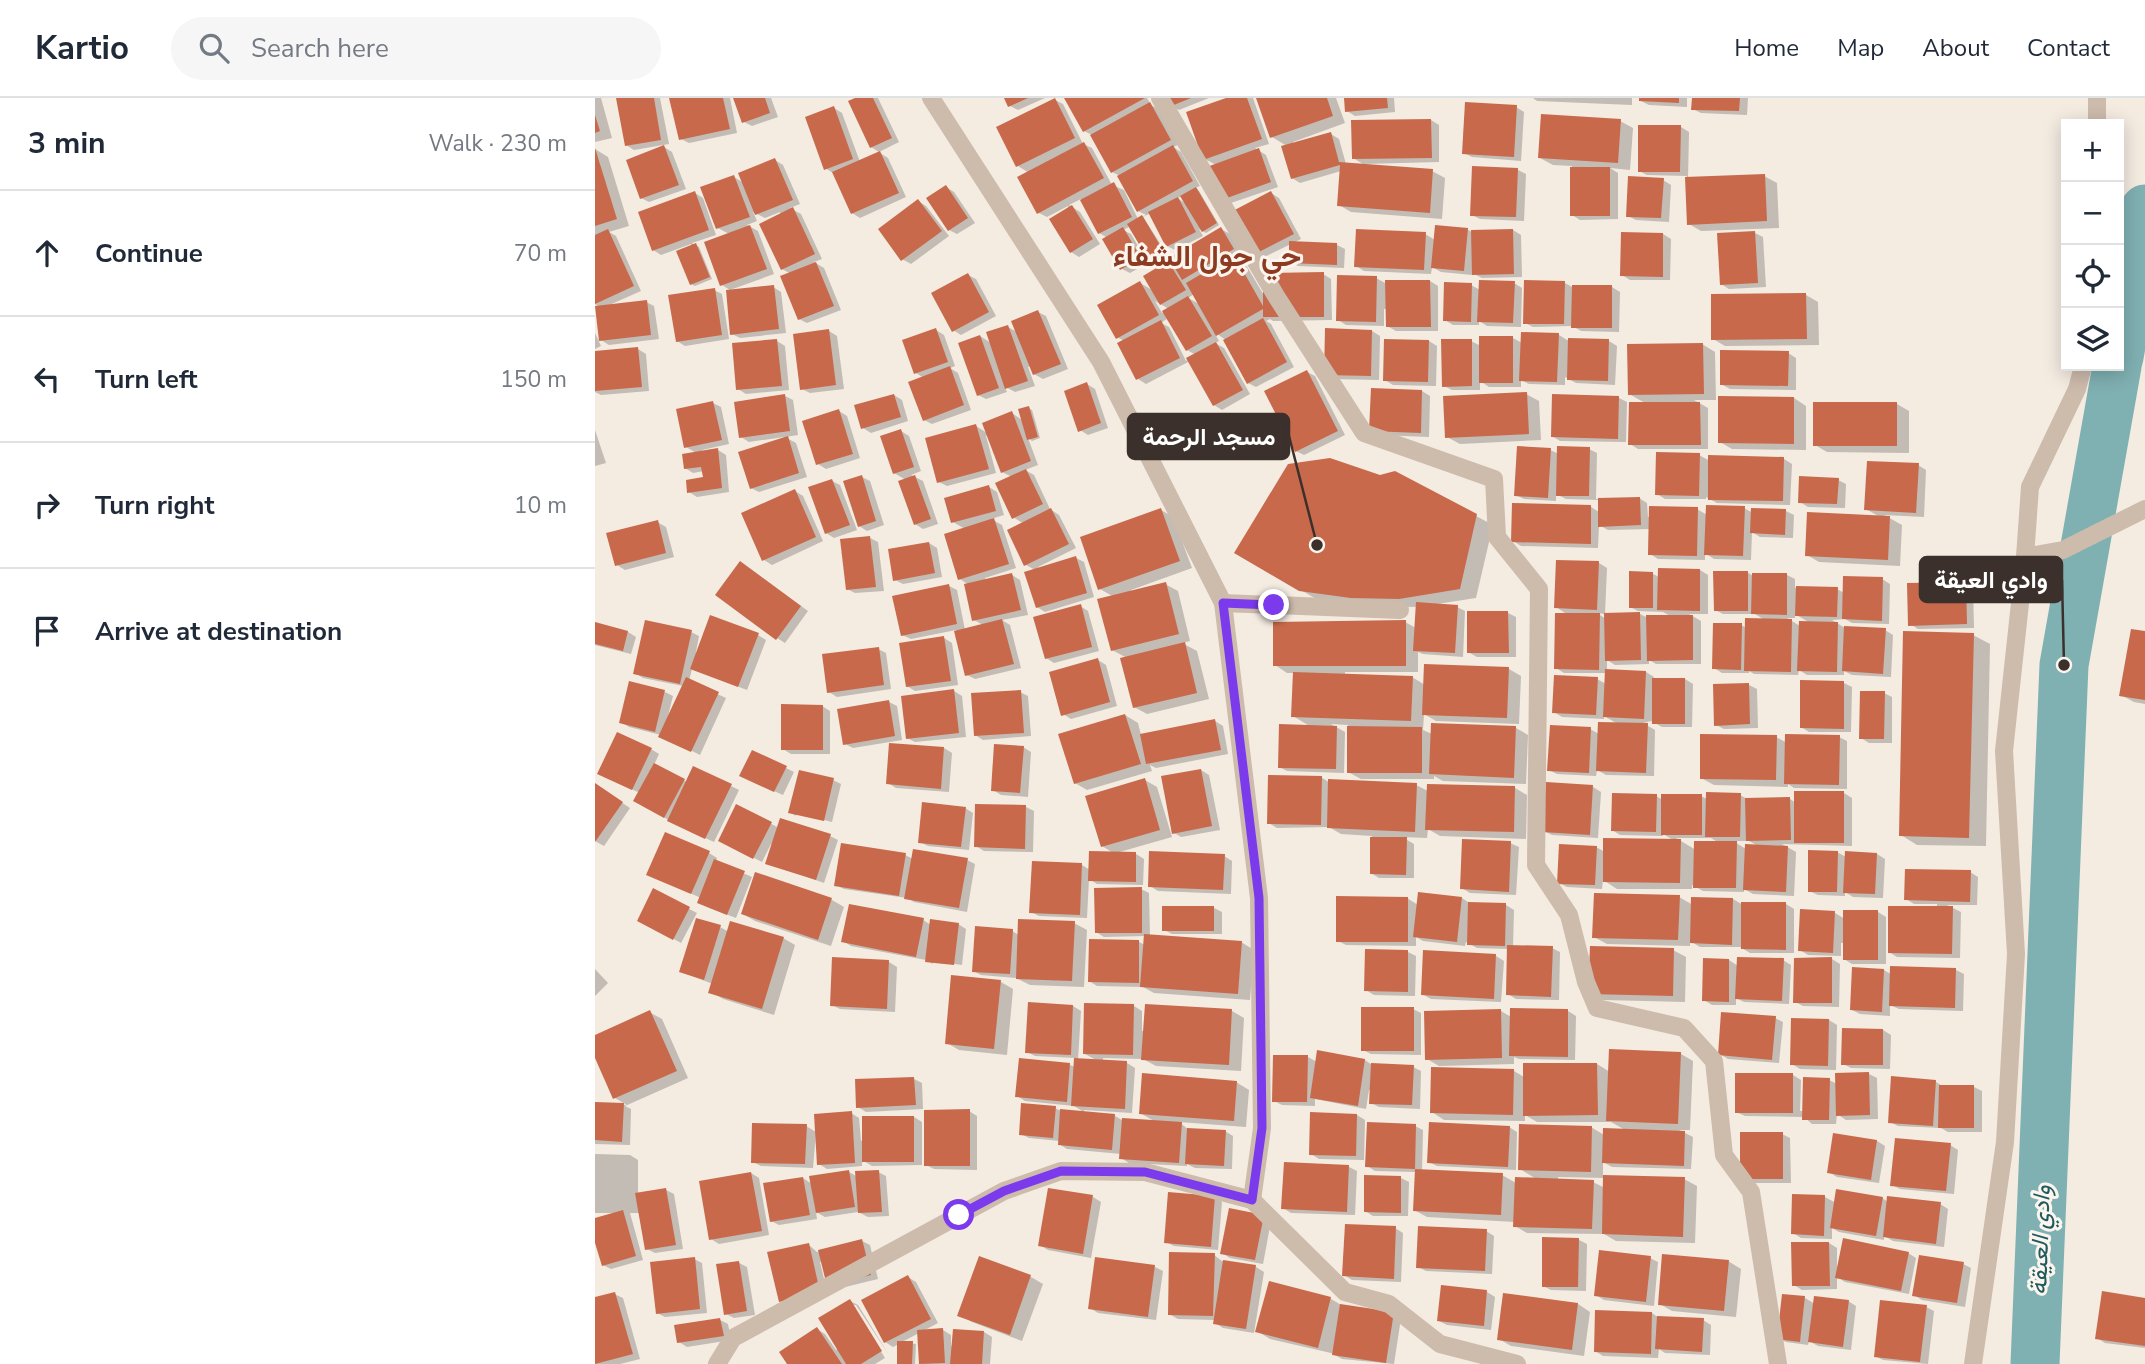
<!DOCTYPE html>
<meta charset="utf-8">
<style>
body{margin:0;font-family:"Nunito Sans",Vazirmatn,sans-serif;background:#f6f6f7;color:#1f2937}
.controls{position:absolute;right:21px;top:21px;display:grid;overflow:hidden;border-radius:0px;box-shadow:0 4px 18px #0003}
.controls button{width:63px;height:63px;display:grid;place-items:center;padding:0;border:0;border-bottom:2px solid #e0e1e3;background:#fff;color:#1f2937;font:35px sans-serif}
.stop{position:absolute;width:21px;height:21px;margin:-16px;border:5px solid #7c3aed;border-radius:50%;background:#fff}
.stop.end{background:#7c3aed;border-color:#fff;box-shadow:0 2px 7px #0008}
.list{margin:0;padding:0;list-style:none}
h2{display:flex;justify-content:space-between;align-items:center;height:91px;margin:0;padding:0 28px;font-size:30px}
h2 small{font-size:23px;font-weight:400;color:#747a83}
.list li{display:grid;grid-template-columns:46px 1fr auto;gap:21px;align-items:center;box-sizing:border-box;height:126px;padding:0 28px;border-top:2px solid #e0e1e3}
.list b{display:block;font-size:26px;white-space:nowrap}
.list em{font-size:23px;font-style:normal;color:#747a83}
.icon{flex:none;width:38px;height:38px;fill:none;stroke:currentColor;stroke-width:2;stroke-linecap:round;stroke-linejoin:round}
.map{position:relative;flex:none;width:1550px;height:1266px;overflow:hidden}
header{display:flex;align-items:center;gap:42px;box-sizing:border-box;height:98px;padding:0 35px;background:#fff;border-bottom:2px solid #e0e1e3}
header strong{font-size:33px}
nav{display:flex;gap:38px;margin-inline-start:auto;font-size:24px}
.search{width:490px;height:63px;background:#f6f6f7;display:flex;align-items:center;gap:18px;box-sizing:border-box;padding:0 24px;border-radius:38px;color:#747a83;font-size:26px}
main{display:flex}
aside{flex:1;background:#fff}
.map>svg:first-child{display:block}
.shadow{fill:#0003;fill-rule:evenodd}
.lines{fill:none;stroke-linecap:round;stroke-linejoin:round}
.river{stroke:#7fb0b2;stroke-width:49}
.building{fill:#c8694b}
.minor{stroke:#cdbbac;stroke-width:18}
.route{stroke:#7c3aed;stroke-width:9}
.labels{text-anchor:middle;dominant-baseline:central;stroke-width:6;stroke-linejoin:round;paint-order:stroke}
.water-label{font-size:24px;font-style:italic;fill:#1f5a5e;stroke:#fbf5ee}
.district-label{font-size:30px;font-weight:bold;fill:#8c3b22;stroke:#fbf5ee}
.leader{fill:none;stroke:#3b302b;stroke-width:2.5}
.callout-dot{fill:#3b302b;stroke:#fbf5ee;stroke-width:2.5}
.callout{fill:#3b302b;stroke:#3b302b;stroke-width:2.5}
.callout-label{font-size:24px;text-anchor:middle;font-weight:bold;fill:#fff}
</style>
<header>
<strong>Kartio</strong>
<div class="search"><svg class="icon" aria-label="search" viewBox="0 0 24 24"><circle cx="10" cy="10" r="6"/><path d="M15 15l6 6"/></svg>Search here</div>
<nav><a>Home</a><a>Map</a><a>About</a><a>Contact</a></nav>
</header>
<main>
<aside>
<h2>3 min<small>Walk · 230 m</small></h2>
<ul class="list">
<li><svg class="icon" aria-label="ahead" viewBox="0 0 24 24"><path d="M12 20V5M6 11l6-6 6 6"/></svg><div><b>Continue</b></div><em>70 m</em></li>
<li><svg class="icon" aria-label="left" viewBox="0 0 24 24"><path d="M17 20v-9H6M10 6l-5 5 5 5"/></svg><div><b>Turn left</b></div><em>150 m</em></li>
<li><svg class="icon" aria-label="right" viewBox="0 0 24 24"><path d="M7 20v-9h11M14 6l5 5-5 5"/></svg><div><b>Turn right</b></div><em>10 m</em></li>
<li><svg class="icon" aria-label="arrive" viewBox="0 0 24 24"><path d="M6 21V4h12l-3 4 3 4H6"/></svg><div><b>Arrive at destination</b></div></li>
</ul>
</aside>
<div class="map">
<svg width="1550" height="1266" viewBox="0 0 1550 1266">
<rect width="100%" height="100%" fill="#f4ebe1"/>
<g class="shadow">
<polygon points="0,0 6,0 17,40 0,44"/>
<polygon points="23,0 65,0 74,46 39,52 31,47"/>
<polygon points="76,0 135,0 142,35 94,45 86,41"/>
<polygon points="140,0 176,0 183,19 157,28 149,24"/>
<polygon points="264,0 283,0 304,44 284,54 276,49"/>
<polygon points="411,0 450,0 423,12 415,8"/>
<path d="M471,0H552L556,7L563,11L583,47L578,49L586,54L605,88L600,90L604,93L624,127L611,135L604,131L608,138L580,152L572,148L556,115L548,119L572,156L559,164L555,162L536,128L528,132L536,136L553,165L535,175L527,171L513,140L504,135L486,101L474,107L485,114L505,146L484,159L476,154L473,108L452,119L444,115L434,75L423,68L403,30L460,2L468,6L488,46L497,50L517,87L529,92L543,121L551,117L543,113L523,77L517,74L497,37L489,33ZM587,98L592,106L582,100Z"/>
<polygon points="573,0 614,0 584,12 576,8"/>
<polygon points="632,0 658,0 674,46 660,50 671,57 683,89 630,107 621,67 610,61"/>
<polygon points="663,0 741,0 750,25 698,44 698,46 736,36 744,41 751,66 837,73 850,80 847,121 756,114 744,107 746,73 705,85 697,80 692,48 677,39"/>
<polygon points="751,0 799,0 800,14 760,18 752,13"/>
<polygon points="938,0 1037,0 1037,7 942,3"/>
<polygon points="1046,0 1092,0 1092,9 1054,7 1046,3"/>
<polygon points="1099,0 1153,0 1152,17 1106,15 1098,11"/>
<polygon points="921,9 929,14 926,63 877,59 869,55"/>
<polygon points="239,10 247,15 265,64 285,55 293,60 311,99 265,120 257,115 238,75 230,70"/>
<polygon points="836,22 844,27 844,64 768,66 758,60"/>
<polygon points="1025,23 1038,30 1035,72 1015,70 1023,75 1023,121 985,122 977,117 977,68 958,67 945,60"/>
<polygon points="1086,29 1094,34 1093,81 1169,78 1182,85 1184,130 1106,133 1094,126 1092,78 1052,77 1044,73"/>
<polygon points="69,49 77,54 91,91 54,104 46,100"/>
<polygon points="0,51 13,59 34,128 14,134 21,138 46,193 12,208 51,204 59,208 64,241 14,247 6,242 6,210 0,206"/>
<polygon points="180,62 188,67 205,106 195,110 206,116 227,161 219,164 229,170 246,212 212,225 204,221 196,176 187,171 185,114 170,120 158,114 162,123 152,127 163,133 179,176 135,192 127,187 134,136 123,130 139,79 149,85"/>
<polygon points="923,72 931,76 929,123 885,121 877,117"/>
<polygon points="1068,82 1076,87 1074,124 1041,122 1033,118"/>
<polygon points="351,89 359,94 380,125 362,136 354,132"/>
<polygon points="100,95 108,100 121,137 97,145 104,149 117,181 100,188 96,186 96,146 66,157 58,152"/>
<polygon points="676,95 684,100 706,141 698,145 742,147 750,151 749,170 703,168 695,164 696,146 663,162 655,158"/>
<polygon points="323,103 331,108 354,138 316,166 307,161"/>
<path d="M626,131L635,136L646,156L639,160L651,167L670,199L728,176L736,181L737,222L678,223L675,221L671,223L676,226L699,269L661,289L653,285L631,242L619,234L624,243L620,245L629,250L655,296L627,312L619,307L595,263L551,286L543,281L529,243L522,239L545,185L559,193L573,165L582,171ZM599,196L606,207L593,200ZM560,203L574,211L567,215ZM573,220L592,252L601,257L591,263L574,229L566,225Z"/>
<polygon points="872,131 878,135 918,132 926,137 927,179 887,180 877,175 877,177 846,174 837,169 836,176 769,173 761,168 830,136 840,142"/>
<polygon points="1160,135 1168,139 1171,189 1134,191 1126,186"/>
<polygon points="1068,136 1076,141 1075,182 1035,182 1027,177"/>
<polygon points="373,177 381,181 401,218 366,237 358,232"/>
<polygon points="781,180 792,186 835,183 843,188 843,233 801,233 792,228 792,211 789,211 789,228 751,227 743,222"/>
<polygon points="919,185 927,190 926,229 892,228 884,223 884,227 858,227 850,222 876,187 885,192"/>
<polygon points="970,185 979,190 1017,189 1025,194 1024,234 986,233 977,228 938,229 930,225"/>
<polygon points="178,189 186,194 191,235 145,240 137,236"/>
<polygon points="119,192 127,196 134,241 90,248 82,243"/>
<polygon points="1211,197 1223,204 1224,247 1130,248 1118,241"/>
<polygon points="443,214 451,218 473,271 448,281 439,276 436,268 433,269 440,288 420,294 409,288 412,294 391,301 383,297 385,238 396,245 413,229 422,234"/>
<polygon points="341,232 349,237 360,268 355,270 363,275 376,312 337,326 329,322 329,280 321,275"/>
<polygon points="234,233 242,238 249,291 215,295 207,291"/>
<polygon points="777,233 785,238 784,282 738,281"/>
<polygon points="0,235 6,248 0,251"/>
<polygon points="964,237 972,242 1014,243 1022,248 1020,287 981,285 970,279 970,287 934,286 926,282 926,289 894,289 885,283 885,292 857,292 849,288 876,243 886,248 918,240 927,245"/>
<polygon points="182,243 190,248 194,292 151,296 143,291"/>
<polygon points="834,243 842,248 841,288 798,287 790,282"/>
<polygon points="1107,246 1120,254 1121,302 1099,302 1113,310 1113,351 1043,351 1035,346 1052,306 1034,296"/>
<polygon points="43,251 51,256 54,293 6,297 0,294 0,255"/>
<polygon points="1193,255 1201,260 1201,292 1135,291 1126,286"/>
<polygon points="712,274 720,278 750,337 709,357 701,353"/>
<polygon points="492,286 500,291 513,330 493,337 485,332"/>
<polygon points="827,293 835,298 834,339 784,337"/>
<polygon points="931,296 944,303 946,342 865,346 852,339"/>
<polygon points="299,297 307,302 313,323 276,335 268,330"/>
<polygon points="190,298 198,302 203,337 190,339 201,345 212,379 164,394 156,390 189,339 154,344 146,339"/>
<polygon points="1024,300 1032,304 1031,344 965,343 957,338"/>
<polygon points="1199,300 1211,308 1211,352 1137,351 1125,344"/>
<polygon points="118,305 126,309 134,346 107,352 108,355 123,352 131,357 134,394 102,399 94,394 110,380 109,373 98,375 90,370 103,356 91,349"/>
<polygon points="1302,306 1314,313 1314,355 1232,354 1220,347"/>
<polygon points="433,310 437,312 445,340 437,343 433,340 443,367 430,372 439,377 455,411 464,417 481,450 443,469 443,471 481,460 489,464 499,499 450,514 442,509 440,472 431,467 429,426 418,419 417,379 407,374 393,337 391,338 401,375 352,388 344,384 381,328 392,335 417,315 427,322"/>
<polygon points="244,313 252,318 265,360 231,371 223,366"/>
<polygon points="0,332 11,365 0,368"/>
<polygon points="306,333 314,338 326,373 316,377 328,383 343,426 328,431 320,426 311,382 299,375"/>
<polygon points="994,351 1002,355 1001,401 1044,400 1052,405 1053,419 1102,411 1112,417 1149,410 1158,415 1191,413 1199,417 1198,440 1165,439 1157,434 1156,462 1119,461 1110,455 1110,462 1063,461 1055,456 1056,431 1013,432 1004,427 1003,450 926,448 918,443 996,409 1004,414 1004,402 971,401 961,396 961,403 929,401 921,397 955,352 964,356"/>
<polygon points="1104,357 1115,363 1189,361 1197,366 1195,407 1122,405 1111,399 1111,401 1070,401 1062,396"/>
<polygon points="1323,367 1331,372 1329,419 1289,417 1307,427 1305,468 1224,464 1212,457 1285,419 1271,411"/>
<polygon points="267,379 275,383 289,427 272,433 264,428"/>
<polygon points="1243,382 1251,386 1250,410 1213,409 1205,404"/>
<polygon points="237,383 245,387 262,432 239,440 231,435"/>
<polygon points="394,389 402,394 409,417 396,421 407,427 421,470 390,480 391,483 417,477 425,482 433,517 407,522 415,527 426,570 380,581 372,577 361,532 316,541 307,537 354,488 362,492 370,532 388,527 379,522 374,487 365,481 370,431 358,424"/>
<polygon points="200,393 208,398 228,443 177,467 169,462"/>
<polygon points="566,412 578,419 597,470 536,492 537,494 570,486 583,493 595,543 587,545 602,553 614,601 552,616 539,609 532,560 517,552 519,499 505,491"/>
<polygon points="881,418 898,427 881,500 842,506 862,509 870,513 868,559 828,556 823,554 823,574 750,574 750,577 817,579 830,587 914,571 926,578 924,626 841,623 829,616 828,632 837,636 921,630 933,637 931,686 848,683 839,678 839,681 766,681 753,674 753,627 736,626 750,634 749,675 692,673 684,669 716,629 698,618 699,575 692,575 680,567 810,524 821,530 823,509 774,508 723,502 641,454"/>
<polygon points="62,424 71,429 79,459 30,472 22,467"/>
<polygon points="275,440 283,444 289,493 260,495 252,491"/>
<polygon points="334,445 342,450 347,479 308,486 300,482"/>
<polygon points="1004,465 1012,470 1010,516 1002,515 1011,521 1045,516 1051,519 1077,519 1068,514 1043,513 1035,509 1058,476 1064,479 1105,472 1113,477 1113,516 1094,516 1106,523 1106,566 1061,566 1054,562 1054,566 1020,567 1012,562 1012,572 1051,574 1059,579 1058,581 1090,581 1098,586 1097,629 1067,629 1056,623 1048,625 1060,632 1059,678 1011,677 1002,672 1001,678 962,676 954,672 995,631 1004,636 1023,626 1009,618 1009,621 967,619 959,614 1002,581 1011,586 1012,575 969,575 961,570 973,517 961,509"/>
<polygon points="154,470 213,513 190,545 182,540"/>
<path d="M1152,474L1158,478L1192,477L1200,481V490L1242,491L1249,495L1287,481L1295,486L1294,526L1257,525L1250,521L1237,522L1250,530L1290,532L1298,537L1296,579L1257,577L1249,573V577H1212L1204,572L1203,577L1159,576L1154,573V575H1127L1119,570L1146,527L1152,530L1170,522L1160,516H1128L1120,512ZM1200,516L1215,525L1205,528L1192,520H1200Z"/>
<polygon points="1370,486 1378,490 1379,530 1323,531 1315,526"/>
<polygon points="485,508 493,513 504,553 459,565 451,560"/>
<polygon points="913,515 921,519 921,559 882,559 873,554"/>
<polygon points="0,526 33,534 41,539 36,556 0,547"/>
<polygon points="1537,533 1550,535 1550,606 1539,604 1526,597"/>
<polygon points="96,534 104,538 101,554 103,555 163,537 171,542 152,592 97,571 94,583 131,600 105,657 66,637 34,629 26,624 36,585 70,594 78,598 73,618 88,588 48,580 40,575"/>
<polygon points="1378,537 1395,546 1391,748 1322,747 1306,737"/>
<polygon points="349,540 357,545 363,587 320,593 312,588"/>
<polygon points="283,551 291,555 296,591 242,599 234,594"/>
<polygon points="503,562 511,567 522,608 476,621 468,616"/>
<polygon points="1249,585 1257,589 1256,634 1214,634 1206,629"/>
<polygon points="1154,587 1162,591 1163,630 1129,631 1121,627"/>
<polygon points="359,593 367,598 371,639 320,644 312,640"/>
<polygon points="425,594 433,598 436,638 388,642 380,637"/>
<polygon points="1289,595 1297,599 1297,645 1274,645 1266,640"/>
<polygon points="294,604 302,608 307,642 258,650 250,646"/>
<polygon points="227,608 235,613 235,656 196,656 188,651"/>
<polygon points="530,617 543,625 546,637 620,623 628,628 633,656 561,670 555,667 557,673 492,692 480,685"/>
<polygon points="1181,639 1192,645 1244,639 1252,643 1252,691 1199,690 1193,686 1193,689 1119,687 1106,680"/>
<polygon points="428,649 436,654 433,699 406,697 398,692"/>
<polygon points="349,650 357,655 354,694 301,690 293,685"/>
<polygon points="56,651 64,656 59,667 92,684 136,688 144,692 119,744 82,727 41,703 45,695 12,680"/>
<polygon points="191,670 199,674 188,697 154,682"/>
<polygon points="606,672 614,677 625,732 586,739 576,733"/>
<polygon points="726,679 735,685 821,687 833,693 920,690 932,697 931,741 845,738 833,731 832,740 807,739 819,746 819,780 784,780 776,775 777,738 746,736 734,729 682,730 674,725"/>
<polygon points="238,682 246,686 237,724 201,715 201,718 195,714"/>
<polygon points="550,682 562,689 577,739 521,755 541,756 549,761 548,787 502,786 494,781 492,820 444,818 436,814 487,767 495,772 520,756 507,748"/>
<polygon points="0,687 35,710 9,748 0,743"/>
<polygon points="998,689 1006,694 1003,740 957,737 949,733"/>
<path d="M1249,695L1257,700V748L1187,746L1201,754L1199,798L1158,796L1149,791V794L1108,793L1097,787V791H1022L1008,782L1007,791L972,789L964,785L1001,749L1010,754L1080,743L1068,736V738L1025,737L1017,732L1061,698L1068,702L1106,698L1112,701L1145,697L1154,702L1195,701L1201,705ZM1081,740H1116L1124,745L1101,752ZM1138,743H1154L1163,748L1151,751Z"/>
<polygon points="142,708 184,730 235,738 243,742 229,785 172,765 178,746 176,746 167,764 133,747"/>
<polygon points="431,709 439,713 438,754 389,753 381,748"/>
<polygon points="370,710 378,715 374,752 333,748 325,744"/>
<polygon points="71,736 114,755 122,760 121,763 157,779 141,820 112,809 106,800 61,780"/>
<polygon points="915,745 924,749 921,797 875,795 867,790"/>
<polygon points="1242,754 1251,759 1251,755 1282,756 1290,761 1288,800 1258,799 1250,794 1250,798 1223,797 1214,793"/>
<polygon points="310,757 318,761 372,762 380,766 372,814 319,804 312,800 249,791 241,787"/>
<polygon points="629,758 637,763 636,796 563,793 555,788"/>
<polygon points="1375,774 1383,779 1382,807 1352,807 1366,814 1365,860 1302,859 1294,854 1342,810 1342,806 1319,806 1311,801"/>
<polygon points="161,777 237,802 249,809 236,848 160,823 148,816"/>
<polygon points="546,791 554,795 555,839 646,844 659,852 655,902 559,895 548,889 502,888 494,883 544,844 550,847 550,838 509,839 501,834"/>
<polygon points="59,793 102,815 86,845 44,822"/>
<polygon points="825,796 867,800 876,806 911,807 919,812 918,849 957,850 965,854 964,902 921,901 913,896 914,851 882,850 871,844 870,848 828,843 821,839 821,848 751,847 743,843 812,800 823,807"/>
<polygon points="1084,799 1098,807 1138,801 1148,807 1191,806 1199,811 1199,855 1155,855 1145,849 1105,849 1095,843 1095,848 1012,846 999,839"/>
<polygon points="619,810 627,814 627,836 577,836 569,832"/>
<polygon points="1283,814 1291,819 1291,866 1257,866 1249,861 1250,845 1246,845 1246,858 1213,857 1205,852 1240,815 1250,821"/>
<polygon points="328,822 336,827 363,826 371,831 367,867 338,863 338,866 331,862 256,848 248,843"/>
<polygon points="479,825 492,832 489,889 435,887 421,880 386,877 378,873 417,833 424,837"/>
<polygon points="125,829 134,834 188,840 200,847 179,917 128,901 116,894 118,886 86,874"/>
<polygon points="1078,852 1091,859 1090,904 1008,902 995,895"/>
<polygon points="813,854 821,858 820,898 779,897 771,892"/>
<polygon points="901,858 909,863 906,904 836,901 827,896"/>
<polygon points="1237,861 1245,866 1244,909 1208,908 1200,904"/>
<polygon points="1134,862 1143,868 1188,862 1196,867 1194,906 1149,904 1141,900 1141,907 1117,907 1109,902"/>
<polygon points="294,864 302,869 300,914 245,911 237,907"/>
<polygon points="1297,869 1361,872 1369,876 1368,913 1304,911 1295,907 1295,918 1265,916 1257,912 1289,872 1297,877"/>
<polygon points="0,871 13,885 0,898"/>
<polygon points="358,879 406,884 418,891 412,957 364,952 352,945"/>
<polygon points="478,908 486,913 483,962 503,963 490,956 539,908 547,913 547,933 550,933 551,908 637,913 649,920 646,973 561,968 548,961 508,960 508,963 532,965 540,970 537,1015 489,1012 489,1014 479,1008 430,1003 422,998 475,967 480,969 480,960 440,958 432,954"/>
<polygon points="818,911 826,915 826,957 776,956 768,952"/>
<polygon points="906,913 916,919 973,913 981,918 980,962 924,961 919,959 919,966 844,968 832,961"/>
<polygon points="54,914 67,921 93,980 30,1008 36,1011 35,1047 0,1046 0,1005 32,1007 20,1000 0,956 0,939"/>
<polygon points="1180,920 1188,924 1184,965 1133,961 1125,956"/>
<polygon points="1234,922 1242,927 1241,972 1205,971 1197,966"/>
<polygon points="1288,932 1296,937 1295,971 1256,970 1248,966"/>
<polygon points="724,954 770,962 777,967 818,969 826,973 825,1011 784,1009 776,1005 776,992 774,992 771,1011 720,1001 720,1008 687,1007 679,1003 713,959 722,964"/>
<path d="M1086,956L1098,963L1095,1032H1084L1098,1039L1096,1071L1017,1069L1008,1064V1079L1089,1081L1102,1088L1100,1145L1021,1143L1009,1136L932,1135L920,1128V1124L832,1119L819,1112L821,1074L780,1073L772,1068L820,1028L828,1032L827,1073L907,1077L921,1085L943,1082L925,1071L996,1029L1009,1037L1032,1033L1016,1024H942L930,1017V1023L849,1022L837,1014L919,973L929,979L1002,966L1015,974ZM963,1079L1010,1080V1090L998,1084L963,1083Z"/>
<polygon points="1274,976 1282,980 1283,1021 1251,1022 1242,1016 1241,1026 1217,1026 1209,1019 1150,1018 1141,1014 1198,977 1206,982 1205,1013 1209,1013 1234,982 1242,986"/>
<polygon points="319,981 327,985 328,1011 271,1014 263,1009"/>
<polygon points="641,984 654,992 651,1029 584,1024 594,1032 630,1033 638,1038 637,1071 600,1070 592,1066 592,1068 534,1065 526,1060 526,1056 472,1051 464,1046 465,1043 434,1040 426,1036 460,1010 466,1013 520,1018 527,1022 561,1024 545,1015"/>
<polygon points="1341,984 1349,989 1379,989 1387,993 1387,1034 1353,1034 1346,1030 1303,1028 1295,1024"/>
<polygon points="374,1013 382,1018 382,1072 339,1071 331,1067"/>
<polygon points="256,1015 264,1020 266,1043 319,1019 327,1024 327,1067 277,1068 267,1062 267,1068 232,1071 224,1066"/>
<polygon points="762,1017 770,1022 769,1062 724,1061 716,1056"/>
<polygon points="211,1028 221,1034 218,1070 166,1068 158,1064"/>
<polygon points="914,1029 922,1034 921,1072 842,1068 834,1064"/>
<polygon points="1146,1036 1187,1036 1195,1040 1196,1085 1155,1085"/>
<polygon points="1282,1043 1290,1048 1284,1085 1242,1079 1234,1074"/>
<polygon points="1355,1047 1363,1052 1359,1096 1305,1091 1297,1087"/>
<polygon points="0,1056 35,1057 43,1062 43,1096 71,1092 79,1096 88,1151 60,1155 52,1151 46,1115 35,1115 48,1162 16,1171 8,1167 0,1139 0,1122 20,1115 0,1115"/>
<polygon points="690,1066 754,1069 762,1073 760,1117 696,1115 688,1110"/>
<polygon points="254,1074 263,1079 283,1074 291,1078 294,1118 273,1119 263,1114 230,1119 221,1114 222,1121 184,1127 176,1123 208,1080 217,1086"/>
<polygon points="156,1075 164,1080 174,1137 124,1146 116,1141"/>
<polygon points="806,1080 814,1084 813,1118 778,1118 770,1113"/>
<polygon points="498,1099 506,1104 496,1160 453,1152 445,1147"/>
<polygon points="619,1099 627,1104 623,1152 579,1148 571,1144"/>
<polygon points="1230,1099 1241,1105 1287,1100 1293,1104 1345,1106 1353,1111 1349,1149 1298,1143 1289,1138 1289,1142 1244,1134 1237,1130 1237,1141 1206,1140 1198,1135"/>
<polygon points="635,1112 676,1123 668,1166 635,1160 627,1155"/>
<polygon points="800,1130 808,1135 806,1184 757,1182 749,1177"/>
<polygon points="891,1133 899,1138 897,1176 831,1173 823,1169"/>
<polygon points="984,1142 992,1146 991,1193 956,1192 948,1188"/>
<polygon points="267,1143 275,1147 283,1181 242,1191 228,1163 225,1164 233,1198 193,1207 185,1203 214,1147 222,1154"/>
<polygon points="1234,1145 1242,1150 1242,1169 1313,1155 1321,1160 1314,1196 1250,1184 1242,1179 1242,1191 1207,1192 1199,1187"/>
<polygon points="619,1157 627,1163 661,1169 669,1174 659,1235 628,1230 620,1225 620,1222 583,1221 574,1216"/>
<polygon points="385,1160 436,1179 448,1186 427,1243 377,1224 364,1217"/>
<polygon points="1055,1160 1063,1164 1059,1208 1009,1202 1001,1197"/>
<polygon points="99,1161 107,1165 112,1215 70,1219 62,1215"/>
<polygon points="502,1161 560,1169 568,1173 561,1222 503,1215 495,1210"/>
<polygon points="1133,1163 1146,1171 1141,1219 1077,1213 1065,1206"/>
<polygon points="144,1165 152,1169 160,1217 139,1220 131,1216"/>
<polygon points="1368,1166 1376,1170 1370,1209 1327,1202 1319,1197"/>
<polygon points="313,1179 321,1184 343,1225 328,1233 348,1232 356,1237 356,1248 389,1234 397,1239 395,1266 328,1266 324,1235 307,1244 321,1246 320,1266 304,1266 304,1246 298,1249 290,1244"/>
<polygon points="675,1185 736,1201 748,1208 806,1220 799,1266 747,1261 736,1255 675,1241 662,1233"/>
<polygon points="892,1194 900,1199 896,1232 852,1227 844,1223"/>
<polygon points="1508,1195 1550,1201 1550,1250 1510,1245 1502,1240"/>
<polygon points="19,1196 28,1200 45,1261 25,1266 0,1266 0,1201"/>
<polygon points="1188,1198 1210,1200 1220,1206 1253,1203 1261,1208 1256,1252 1223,1248 1214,1243 1213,1247 1191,1244 1183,1240"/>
<polygon points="255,1203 263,1207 294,1257 261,1207 257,1207 290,1260 280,1266 194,1266 222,1231 230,1236 241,1252 244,1250"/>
<polygon points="983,1206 995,1214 989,1258 916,1248 904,1241"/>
<polygon points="1331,1209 1339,1213 1333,1266 1288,1262 1280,1258"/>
<polygon points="1057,1215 1064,1220 1108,1222 1116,1227 1115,1257 1070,1255 1064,1251 1063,1260 1008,1258 1000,1253"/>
<polygon points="125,1222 133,1226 136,1242 92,1249 84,1244"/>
</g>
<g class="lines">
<g class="river">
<polyline points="1524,259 1550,111"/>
<polyline points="1440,1266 1469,567 1522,268"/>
</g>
</g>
<g class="building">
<polygon points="21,0 59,0 66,42 30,48"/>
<polygon points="74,0 128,0 135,31 84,42"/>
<polygon points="138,0 170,0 175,15 147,25"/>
<polygon points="260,0 278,0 297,40 275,50 253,3"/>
<polygon points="409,0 433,0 413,9"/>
<polygon points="460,0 480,40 421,69 401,29"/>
<polygon points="469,0 550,0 488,34"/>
<polygon points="571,0 596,0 574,9"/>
<polygon points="631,0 652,0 667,41 608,62 591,14"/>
<polygon points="661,0 732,0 738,18 675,40"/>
<polygon points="749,0 792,0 793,10 750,14"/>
<polygon points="1044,0 1084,0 1084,5 1044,3"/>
<polygon points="1097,0 1145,0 1144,13 1096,12"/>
<polygon points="555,4 576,42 516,75 495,37"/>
<polygon points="870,4 922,7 919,59 867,56"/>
<polygon points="239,8 258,61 229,72 210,19"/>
<polygon points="946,16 1026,21 1023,65 943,60"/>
<polygon points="0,17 5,33 0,35"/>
<polygon points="836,21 837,60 757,61 756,22"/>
<polygon points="1043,27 1086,27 1085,74 1043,74"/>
<polygon points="736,34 744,64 838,71 835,115 742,108 745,67 696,81 686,48"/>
<polygon points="489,44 509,80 442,116 422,79"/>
<polygon points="69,47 84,87 45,101 31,62"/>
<polygon points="578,47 598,83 542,114 522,78"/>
<polygon points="0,50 22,121 0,128"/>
<polygon points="664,50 676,84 621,104 609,70"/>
<polygon points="285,53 304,95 256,116 237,74"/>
<polygon points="180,60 198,102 160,117 143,75"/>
<polygon points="877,68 923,70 921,119 875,118"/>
<rect x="975" y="69" width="40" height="49"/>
<polygon points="1170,76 1172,123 1092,127 1090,79"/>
<polygon points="139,77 155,119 121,131 105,89"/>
<polygon points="1033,78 1069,80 1066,120 1031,119"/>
<polygon points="519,84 537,119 503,136 485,102"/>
<polygon points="351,87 373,120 353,133 331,100"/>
<polygon points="601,89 622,125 607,134 585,98"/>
<polygon points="100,93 114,132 57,153 43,114"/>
<polygon points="676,93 699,136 654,159 632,116"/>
<polygon points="583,99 601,134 571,149 553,114"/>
<polygon points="323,101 347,133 306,163 283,131"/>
<polygon points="477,107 498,141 475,155 454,121"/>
<polygon points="198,109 220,156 186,172 164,126"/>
<polygon points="547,117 569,154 554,163 532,126"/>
<polygon points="155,127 172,171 125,188 109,144"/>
<polygon points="840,127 873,130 869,173 836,170"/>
<polygon points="528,129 546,160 525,172 507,141"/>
<polygon points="626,129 639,151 587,182 574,160"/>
<polygon points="13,131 39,188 0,206 0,137"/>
<polygon points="761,131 831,134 829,172 759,169"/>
<polygon points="918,131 919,176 877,177 876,132"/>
<polygon points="1160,133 1163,185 1125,187 1122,135"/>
<polygon points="1026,134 1068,135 1068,179 1025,178"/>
<polygon points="694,143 742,145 742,167 694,165"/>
<polygon points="101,145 115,179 95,187 81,153"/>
<polygon points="639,157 668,208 668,175 729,174 729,219 668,219 668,211 621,238 591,185"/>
<polygon points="573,163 591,192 565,207 548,178"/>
<polygon points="221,164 239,208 203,222 185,178"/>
<polygon points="373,175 394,214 357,234 336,195"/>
<polygon points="742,177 782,178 781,224 741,223"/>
<polygon points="790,182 835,182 836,229 791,229"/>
<polygon points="884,182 920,183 918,225 882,224"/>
<polygon points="929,182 970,183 969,226 928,226"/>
<polygon points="545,183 564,217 521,241 502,207"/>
<polygon points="849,184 877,185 876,224 848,223"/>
<polygon points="179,187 184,231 135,237 131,192"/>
<polygon points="977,187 1017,187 1017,230 976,230"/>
<polygon points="120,190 127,237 81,244 73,197"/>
<polygon points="1211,195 1212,241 1116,242 1116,196"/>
<polygon points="593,198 617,238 591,253 567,213"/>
<polygon points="52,202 56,237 4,243 0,208"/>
<polygon points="443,212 466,266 438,277 416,223"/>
<polygon points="668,220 692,264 652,286 628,242"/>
<polygon points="566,222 585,260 541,282 522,245"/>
<polygon points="413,227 433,283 410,291 391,234"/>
<polygon points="341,230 353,264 319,276 307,242"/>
<polygon points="730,230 777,232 776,278 729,277"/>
<polygon points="234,231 241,287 205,292 198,236"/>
<polygon points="926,234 964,235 962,284 924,283"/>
<polygon points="385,237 404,290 382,298 363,245"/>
<rect x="884" y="238" width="34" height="47"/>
<polygon points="973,240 1014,241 1013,283 972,282"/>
<polygon points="182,241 187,288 141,292 137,245"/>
<polygon points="789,241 834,242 833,284 788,283"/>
<polygon points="846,241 877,241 877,288 847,289"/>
<polygon points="621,244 648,292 618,308 591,260"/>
<polygon points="1108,245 1109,296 1033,297 1032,246"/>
<polygon points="43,249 47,289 0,293 0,253"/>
<polygon points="1125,252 1194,253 1193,288 1125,287"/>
<polygon points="355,268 369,307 328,323 313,284"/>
<polygon points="712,272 743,333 700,354 669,293"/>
<polygon points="492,284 506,325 483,334 469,293"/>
<polygon points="776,290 827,292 826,335 774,333"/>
<polygon points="932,294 934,336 850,340 848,298"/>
<polygon points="190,296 195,333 144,340 139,304"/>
<polygon points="299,296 306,319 266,331 259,307"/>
<polygon points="957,296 1024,298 1023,341 956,339"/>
<polygon points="1123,298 1199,299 1199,346 1123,345"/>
<polygon points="118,303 127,342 89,350 81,311"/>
<polygon points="1034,304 1105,304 1106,347 1033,347"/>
<rect x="1218" y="304" width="84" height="44"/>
<polygon points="434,308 443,339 432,342 423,311"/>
<polygon points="244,311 258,356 221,367 207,323"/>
<polygon points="417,313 436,363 406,375 387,325"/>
<polygon points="381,326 394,371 342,385 330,340"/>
<polygon points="306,331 319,369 298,376 285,338"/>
<polygon points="193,338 204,375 155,391 143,354"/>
<polygon points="922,348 956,350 953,400 919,398"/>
<polygon points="962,348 995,349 994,398 961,398"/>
<polygon points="123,350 127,390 92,395 91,382 108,379 106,369 89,371 87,356"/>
<polygon points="1061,354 1105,355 1104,398 1060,397"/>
<polygon points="1113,357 1189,359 1188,403 1113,402"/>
<polygon points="735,360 785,377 800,373 882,416 865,491 804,501 756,500 704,493 639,455 693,366"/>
<polygon points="1272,363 1324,365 1321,415 1269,412"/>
<polygon points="431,371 448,406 417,421 400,385"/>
<polygon points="267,377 281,423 263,429 248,383"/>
<polygon points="320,377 336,421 319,427 303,383"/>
<polygon points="1204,378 1244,380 1242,406 1203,405"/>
<polygon points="237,381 255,427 230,436 213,389"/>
<polygon points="394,387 401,413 356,425 349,400"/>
<polygon points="200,391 221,439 167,463 146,415"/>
<polygon points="1045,399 1046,427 1003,429 1003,400"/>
<polygon points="917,405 996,407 996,446 916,444"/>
<polygon points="1111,407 1150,408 1148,458 1109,457"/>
<polygon points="1054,408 1103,409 1102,458 1053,457"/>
<polygon points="456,410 474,446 429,468 412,432"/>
<polygon points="566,410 585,463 503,492 485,439"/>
<polygon points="1156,410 1191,411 1190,437 1155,435"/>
<polygon points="1212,414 1295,418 1293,462 1210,458"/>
<polygon points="399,420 414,466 363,482 349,436"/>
<polygon points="63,422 71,455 20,468 11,435"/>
<polygon points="275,438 281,489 251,492 245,441"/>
<polygon points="334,444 340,475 298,483 293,451"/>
<polygon points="481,458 492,495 441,510 429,474"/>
<polygon points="961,462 1004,463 1002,512 959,510"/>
<polygon points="145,463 206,508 181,542 120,497"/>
<polygon points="1063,470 1105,471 1105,513 1062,512"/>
<polygon points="1034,473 1058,474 1058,510 1034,510"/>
<polygon points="1118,473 1153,473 1153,513 1119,513"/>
<polygon points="417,475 426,512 377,523 369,486"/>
<polygon points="1157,475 1192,475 1192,517 1156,516"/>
<polygon points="1248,478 1288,479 1287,523 1247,521"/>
<polygon points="571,484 584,536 516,553 502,501"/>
<polygon points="1371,484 1372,526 1313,528 1312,485"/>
<polygon points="354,486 362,526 306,538 297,498"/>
<polygon points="1201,488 1243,489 1242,519 1200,518"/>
<polygon points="821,504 863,507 860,555 818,553"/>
<polygon points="486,506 497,549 450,561 438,519"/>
<polygon points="872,513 913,513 914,555 872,555"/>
<polygon points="1045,514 1046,562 1010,563 1009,515"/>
<polygon points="960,515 1005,515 1004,572 959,571"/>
<polygon points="115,517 164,535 143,589 95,571"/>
<polygon points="1051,517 1098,517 1098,562 1052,563"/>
<polygon points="1150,520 1197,521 1196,574 1149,573"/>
<polygon points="407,521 419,566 370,578 359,533"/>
<polygon points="50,522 97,532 85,586 38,576"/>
<polygon points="811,522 811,568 678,568 678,524"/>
<polygon points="1204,523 1243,524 1242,574 1202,573"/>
<polygon points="0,524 33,533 28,553 0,546"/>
<polygon points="1118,525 1147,525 1146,572 1117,571"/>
<polygon points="1249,528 1291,530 1288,576 1247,573"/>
<polygon points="1536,531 1550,533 1550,602 1524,598"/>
<polygon points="1308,533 1379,535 1374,740 1304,738"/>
<polygon points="349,538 356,583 311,589 304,545"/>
<polygon points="590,544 602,595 538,610 525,560"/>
<polygon points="284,549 289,587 232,595 227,556"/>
<polygon points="503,560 515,604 466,618 454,574"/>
<polygon points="829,566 914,569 912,620 827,617"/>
<polygon points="1010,571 1051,573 1049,621 1008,619"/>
<polygon points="698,574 818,578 816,623 696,619"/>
<polygon points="959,577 1003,579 1001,617 957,615"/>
<polygon points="91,579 124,594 96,654 63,639"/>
<rect x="1057" y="580" width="33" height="46"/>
<polygon points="1205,582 1249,583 1249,631 1205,630"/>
<polygon points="34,583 70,592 60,634 24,625"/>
<polygon points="1154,585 1155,626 1119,628 1118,586"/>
<polygon points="359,591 364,635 311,641 306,598"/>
<polygon points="426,592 429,635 379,638 376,595"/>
<polygon points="1265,593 1290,593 1289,641 1264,641"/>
<polygon points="294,602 300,638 248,647 242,611"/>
<polygon points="186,606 228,607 228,652 186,652"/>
<polygon points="530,616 546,666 479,686 463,636"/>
<polygon points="620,621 626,652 551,666 545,636"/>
<polygon points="1003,624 1053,625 1051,675 1001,673"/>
<polygon points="836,625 921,628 919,680 834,676"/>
<polygon points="684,626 742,628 741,671 683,670"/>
<polygon points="955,627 996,629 994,675 952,673"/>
<polygon points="752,628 827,629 827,675 752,675"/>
<polygon points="22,634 57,650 37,692 2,676"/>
<polygon points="1105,636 1182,637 1181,682 1105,681"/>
<polygon points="1190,636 1245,637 1244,687 1189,686"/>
<polygon points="294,645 349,649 346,691 291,686"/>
<polygon points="399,646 429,648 425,695 396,693"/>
<polygon points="157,652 192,668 179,694 144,678"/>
<polygon points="59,665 90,681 69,720 38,703"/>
<polygon points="98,668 137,686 110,741 72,723"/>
<polygon points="606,671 617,728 577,736 566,678"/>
<polygon points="204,672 239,680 229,723 193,715"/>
<polygon points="673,677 727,678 726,727 672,726"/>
<polygon points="550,680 565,732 506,749 490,698"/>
<polygon points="733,681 822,685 820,734 732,730"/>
<polygon points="951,684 998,687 995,737 947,734"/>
<polygon points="0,685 28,704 0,744"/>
<polygon points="832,686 920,688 919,734 830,732"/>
<rect x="1199" y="693" width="50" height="52"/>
<polygon points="1111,694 1146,695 1145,739 1110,739"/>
<polygon points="1017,695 1062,696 1061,734 1016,733"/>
<rect x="1066" y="696" width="41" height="41"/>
<polygon points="1195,699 1196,742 1151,743 1150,700"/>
<polygon points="327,704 371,709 366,749 323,745"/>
<polygon points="141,706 177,724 158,761 123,743"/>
<polygon points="380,706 431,707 430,751 379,749"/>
<polygon points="185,720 236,736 221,782 170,766"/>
<polygon points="70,734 115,753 96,796 51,777"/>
<polygon points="775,739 812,739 811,777 775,776"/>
<polygon points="1008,740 1086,741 1085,785 1008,784"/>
<polygon points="867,741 916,743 914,794 865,791"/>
<polygon points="1099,743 1142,743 1141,790 1098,790"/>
<polygon points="246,745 311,755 304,798 239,788"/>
<polygon points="964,746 1002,748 1000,787 962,786"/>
<polygon points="1150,746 1193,748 1191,794 1148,792"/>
<polygon points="318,751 373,760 364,810 309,801"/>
<polygon points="1213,752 1243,753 1242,794 1213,794"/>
<polygon points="494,753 541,754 541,784 493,783"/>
<polygon points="554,753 630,756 628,792 553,789"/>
<polygon points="1250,753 1282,755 1280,796 1248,795"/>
<polygon points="119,761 150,773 132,817 102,805"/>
<polygon points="437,763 487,765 485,817 434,815"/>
<polygon points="1310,771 1376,772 1375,804 1309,802"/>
<polygon points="160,774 237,800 223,842 146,816"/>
<polygon points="547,789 547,835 500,835 499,790"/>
<polygon points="58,790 95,809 78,842 42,823"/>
<polygon points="823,794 867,799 862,844 818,839"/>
<polygon points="999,795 1085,797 1083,842 997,840"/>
<polygon points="741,798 813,799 813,844 741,844"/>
<polygon points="1096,799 1138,800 1137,847 1095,845"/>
<polygon points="873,804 911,805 910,848 872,847"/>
<polygon points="1146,804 1191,804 1191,852 1146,851"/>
<polygon points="254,806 329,820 321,859 246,844"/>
<rect x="567" y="808" width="52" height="25"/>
<polygon points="1293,808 1358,808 1357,856 1293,855"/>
<polygon points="1205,811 1240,813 1238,855 1203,853"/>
<rect x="1248" y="812" width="35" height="50"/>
<polygon points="101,820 126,827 109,882 84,874"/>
<polygon points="335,821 364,825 359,867 330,864"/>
<polygon points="423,821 480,823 477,883 421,881"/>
<polygon points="135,823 189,839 167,911 113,895"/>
<polygon points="380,828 418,831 415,876 377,874"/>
<polygon points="549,836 647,843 643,896 545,889"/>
<polygon points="494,841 544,842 544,885 493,884"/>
<polygon points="912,847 958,848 956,899 911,897"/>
<polygon points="995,848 1079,850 1078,898 993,896"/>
<polygon points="770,851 813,852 813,894 769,893"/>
<polygon points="828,852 901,856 899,901 826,897"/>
<polygon points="237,859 294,862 292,911 235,908"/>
<polygon points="1142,859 1189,860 1187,903 1140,901"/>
<polygon points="1237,859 1237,905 1198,905 1199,860"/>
<polygon points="1108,860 1134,861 1134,904 1107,903"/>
<polygon points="1295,868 1361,870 1360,910 1294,908"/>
<polygon points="1257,869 1289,871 1287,914 1255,912"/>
<polygon points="356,877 406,882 399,951 350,946"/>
<polygon points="433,904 478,907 476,957 430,955"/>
<polygon points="489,905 539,906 538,957 488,956"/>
<polygon points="550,906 637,911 634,967 546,962"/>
<rect x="766" y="909" width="53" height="44"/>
<polygon points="915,910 973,911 973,959 914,958"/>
<polygon points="906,911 907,960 830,962 829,913"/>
<polygon points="55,912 82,973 18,1001 0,960 0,937"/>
<polygon points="1126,914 1181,918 1177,962 1123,957"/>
<polygon points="1196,920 1234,921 1233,968 1195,967"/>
<polygon points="1247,930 1288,931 1288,967 1246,967"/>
<polygon points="1014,951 1086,954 1083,1026 1011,1023"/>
<polygon points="722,952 770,961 763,1008 715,1000"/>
<polygon points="678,957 713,957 712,1004 677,1004"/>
<polygon points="424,960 475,965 472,1004 420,999"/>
<polygon points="479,960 532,963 530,1011 476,1008"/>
<polygon points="776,965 819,967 817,1007 774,1006"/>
<polygon points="928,965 1002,965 1003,1017 928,1018"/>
<polygon points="836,969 919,971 918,1017 835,1015"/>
<polygon points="1274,974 1275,1017 1241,1018 1240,975"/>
<polygon points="547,975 642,983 639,1023 544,1016"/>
<rect x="1140" y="975" width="58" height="40"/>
<polygon points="1296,978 1341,982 1338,1028 1293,1025"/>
<polygon points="319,979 321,1007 261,1010 260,981"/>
<polygon points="1208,979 1235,980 1234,1022 1207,1022"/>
<polygon points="1344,987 1379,987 1379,1030 1343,1030"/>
<polygon points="0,1004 29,1005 27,1044 0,1042"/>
<polygon points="426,1005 461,1008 458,1040 424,1037"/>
<polygon points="375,1011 375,1068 329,1068 329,1012"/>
<polygon points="465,1011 520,1016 517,1052 463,1047"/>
<polygon points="257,1013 260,1065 222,1067 219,1016"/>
<polygon points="715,1014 762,1016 761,1058 714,1057"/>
<rect x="267" y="1018" width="52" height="46"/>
<polygon points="527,1020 587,1024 584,1065 524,1061"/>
<polygon points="772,1024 821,1026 820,1071 770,1069"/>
<polygon points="834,1024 915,1028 913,1069 832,1065"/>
<polygon points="157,1025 212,1026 210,1066 156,1065"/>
<polygon points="924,1026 997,1028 996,1074 923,1072"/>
<polygon points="592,1030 631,1032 629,1068 590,1066"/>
<polygon points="1008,1030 1090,1033 1089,1068 1007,1065"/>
<rect x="1145" y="1034" width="43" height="47"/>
<polygon points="1238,1035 1282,1042 1276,1082 1232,1075"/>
<polygon points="1300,1040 1356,1045 1351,1093 1295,1088"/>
<polygon points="689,1064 754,1067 752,1114 686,1111"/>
<polygon points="820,1071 908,1075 906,1117 818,1113"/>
<polygon points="254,1072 260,1109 221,1115 214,1078"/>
<polygon points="284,1072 287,1114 263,1115 260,1073"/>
<polygon points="156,1074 167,1133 114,1142 104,1083"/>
<polygon points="769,1077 806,1078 806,1115 769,1114"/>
<polygon points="1008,1077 1090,1079 1088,1139 1007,1136"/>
<polygon points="208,1079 215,1117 175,1124 168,1085"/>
<polygon points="920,1079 999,1082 997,1131 918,1129"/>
<polygon points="71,1090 81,1147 50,1152 40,1095"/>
<polygon points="453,1090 498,1097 488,1156 443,1148"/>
<polygon points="1241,1091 1288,1099 1281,1138 1235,1130"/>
<polygon points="573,1094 620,1098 616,1149 569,1145"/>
<polygon points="1197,1096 1230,1097 1229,1138 1196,1136"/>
<polygon points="1292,1098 1346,1104 1341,1146 1288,1139"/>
<polygon points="634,1110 669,1117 660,1162 625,1156"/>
<polygon points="28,1112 41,1158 7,1168 0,1145 0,1120"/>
<polygon points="750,1126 801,1128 799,1181 747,1178"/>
<polygon points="823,1128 892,1131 890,1173 821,1170"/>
<polygon points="947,1139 984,1140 983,1189 947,1189"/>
<polygon points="1248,1140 1314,1154 1306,1193 1240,1180"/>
<polygon points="267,1141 276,1177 232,1188 223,1152"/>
<polygon points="1196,1144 1234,1144 1235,1188 1197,1188"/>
<polygon points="214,1145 225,1194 184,1204 172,1154"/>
<polygon points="1004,1152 1056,1158 1051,1204 999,1198"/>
<polygon points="574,1154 620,1155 618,1218 573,1217"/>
<polygon points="1067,1156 1134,1162 1129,1213 1063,1207"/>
<polygon points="1324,1157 1369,1164 1362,1205 1317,1198"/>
<polygon points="384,1158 436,1177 415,1237 362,1218"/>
<polygon points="100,1159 105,1211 61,1216 55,1164"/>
<polygon points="500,1159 560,1167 553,1219 493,1211"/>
<polygon points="628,1162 661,1167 651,1231 618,1226"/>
<polygon points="144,1163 152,1213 129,1217 121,1166"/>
<polygon points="313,1177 336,1221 289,1245 266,1202"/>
<polygon points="674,1183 736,1199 723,1250 660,1234"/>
<polygon points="846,1187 892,1192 889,1228 842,1223"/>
<polygon points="1507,1193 1550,1200 1550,1248 1500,1241"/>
<polygon points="20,1194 38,1256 0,1266 0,1199"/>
<polygon points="908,1195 983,1205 977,1252 902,1242"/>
<polygon points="1187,1196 1210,1198 1205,1244 1182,1241"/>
<polygon points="1219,1198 1254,1202 1248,1249 1213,1244"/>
<polygon points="255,1201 287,1253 266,1266 251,1266 223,1220"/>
<polygon points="1285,1202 1332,1207 1325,1264 1279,1259"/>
<polygon points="745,1206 799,1214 791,1265 737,1257"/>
<polygon points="1000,1212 1057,1214 1056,1256 999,1254"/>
<polygon points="1062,1218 1109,1220 1107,1254 1060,1251"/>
<polygon points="125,1220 129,1238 82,1245 79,1227"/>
<polygon points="222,1229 247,1266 192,1266 184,1254"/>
<polygon points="348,1230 350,1265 324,1266 322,1232"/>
<polygon points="358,1231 389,1233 387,1266 355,1266"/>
<polygon points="302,1243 318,1243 317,1266 302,1266"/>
</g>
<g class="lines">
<g class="minor">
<polyline points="336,0 506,264 628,505 664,800 667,1030 657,1102"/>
<polyline points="565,0 681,198 769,335 899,381 902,439 944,491 941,767 974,817 991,884 1002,910 1089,930 1119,963 1129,1057 1156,1094 1183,1266"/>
<polyline points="1502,0 1502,26"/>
<polyline points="1430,459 1468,452 1550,411"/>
<polyline points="628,505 805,512"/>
<polyline points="122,1266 138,1240 409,1093 466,1073 550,1074 657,1102 750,1194 794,1206 845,1246 922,1266"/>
<polyline points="1378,1266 1410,1044 1421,856 1409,653 1430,459 1435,389 1482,291 1488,268"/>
</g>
</g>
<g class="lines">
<polyline class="route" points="364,1117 409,1093 466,1073 550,1074 657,1102 667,1030 664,800 628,505 679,507"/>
</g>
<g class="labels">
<g class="water-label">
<text transform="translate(1445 1142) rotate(-88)">وادي العيقة</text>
</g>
<g class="district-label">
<text x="612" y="158">حي جول الشفاء</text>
</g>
</g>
<path class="leader" d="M722 447L694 338M1469 567L1467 482"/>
<g class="callout-dot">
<circle cx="722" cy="447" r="7"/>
<circle cx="1469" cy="567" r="7"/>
</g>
<g class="callout">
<rect x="533" y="316" width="161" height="45" rx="7"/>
<rect x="1325" y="459" width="142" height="45" rx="7"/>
</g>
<g class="callout-label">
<text x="614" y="347">مسجد الرحمة</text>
<text x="1396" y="490">وادي العيقة</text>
</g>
</svg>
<div class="controls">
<button>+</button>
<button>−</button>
<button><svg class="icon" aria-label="locate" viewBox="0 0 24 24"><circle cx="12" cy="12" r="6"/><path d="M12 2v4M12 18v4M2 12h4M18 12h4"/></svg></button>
<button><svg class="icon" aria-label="layers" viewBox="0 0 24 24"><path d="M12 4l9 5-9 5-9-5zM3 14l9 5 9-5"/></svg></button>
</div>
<div class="stop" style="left:364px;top:1117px"></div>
<div class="stop end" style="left:679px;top:507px"></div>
</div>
</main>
